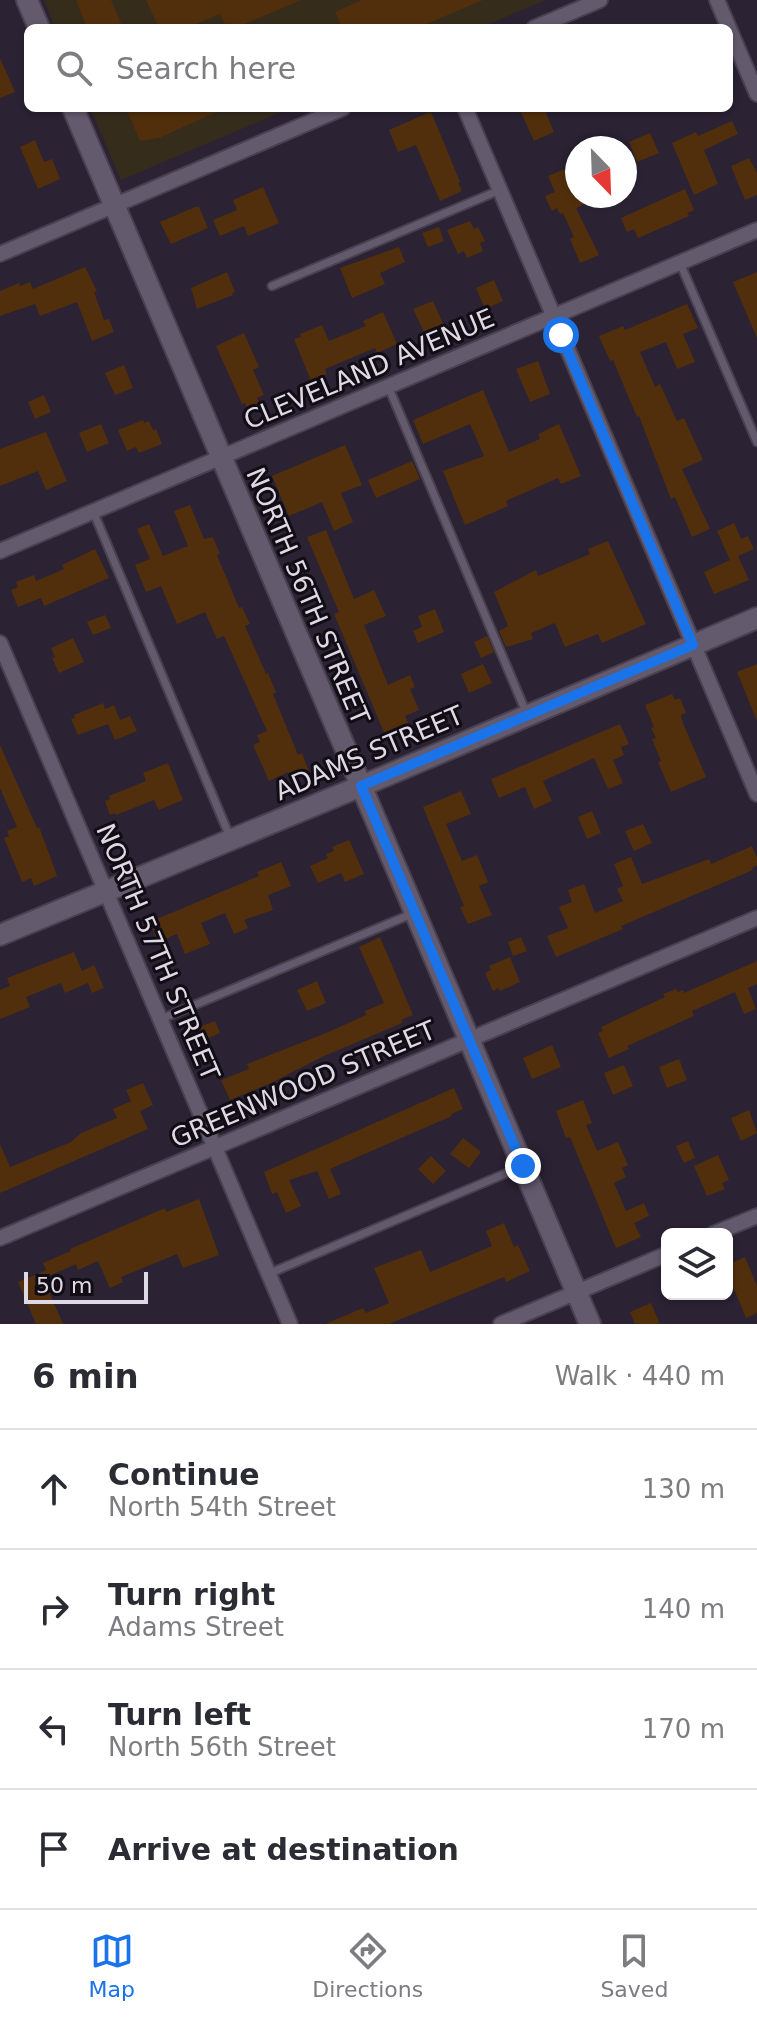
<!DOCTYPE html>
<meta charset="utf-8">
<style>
body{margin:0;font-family:"DejaVu Sans",sans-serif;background:#f2f2f3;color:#2b2b33}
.controls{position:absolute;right:24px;bottom:24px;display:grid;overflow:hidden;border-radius:12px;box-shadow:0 2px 6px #0004}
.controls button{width:72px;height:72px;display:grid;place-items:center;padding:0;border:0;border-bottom:2px solid #e1e1e2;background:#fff;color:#2b2b33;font:40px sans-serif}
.compass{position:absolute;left:565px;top:136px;width:72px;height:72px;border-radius:50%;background:#fff;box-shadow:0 2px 6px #0004;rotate:157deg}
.scale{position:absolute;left:24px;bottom:20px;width:124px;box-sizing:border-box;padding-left:8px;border:4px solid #ded9e4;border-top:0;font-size:22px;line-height:28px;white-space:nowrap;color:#ded9e4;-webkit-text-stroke:6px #110d15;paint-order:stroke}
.stop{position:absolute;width:24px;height:24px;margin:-18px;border:6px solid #1a73e8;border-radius:50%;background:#fff}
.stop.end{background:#1a73e8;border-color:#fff;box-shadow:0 2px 8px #0008}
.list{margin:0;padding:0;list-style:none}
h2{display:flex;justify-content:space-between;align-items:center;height:104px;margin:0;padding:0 32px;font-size:34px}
h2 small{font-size:26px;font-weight:400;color:#7c7c81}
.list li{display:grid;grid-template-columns:52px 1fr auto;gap:24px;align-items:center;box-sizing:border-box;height:120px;padding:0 32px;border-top:2px solid #e1e1e2}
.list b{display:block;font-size:30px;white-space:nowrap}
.list p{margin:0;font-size:26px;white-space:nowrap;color:#7c7c81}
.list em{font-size:26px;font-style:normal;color:#7c7c81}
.icon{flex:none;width:44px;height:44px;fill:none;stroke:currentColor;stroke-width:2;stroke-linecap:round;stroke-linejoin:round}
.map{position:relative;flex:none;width:757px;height:1324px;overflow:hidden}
.search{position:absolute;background:#fff;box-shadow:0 2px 6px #0004;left:24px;right:24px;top:24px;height:88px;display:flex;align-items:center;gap:20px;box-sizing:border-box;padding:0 28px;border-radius:12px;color:#7c7c81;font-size:30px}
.sheet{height:584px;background:#fff}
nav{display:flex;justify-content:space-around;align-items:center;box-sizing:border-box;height:112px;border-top:2px solid #e1e1e2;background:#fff;font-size:22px;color:#7c7c81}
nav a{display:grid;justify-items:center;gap:4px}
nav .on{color:#1a73e8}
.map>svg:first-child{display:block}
.education{fill:#362c1c}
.building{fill:#512f0c}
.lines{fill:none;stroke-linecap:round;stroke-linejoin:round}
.lane-casing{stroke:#48414f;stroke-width:11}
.street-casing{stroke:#48414f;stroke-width:18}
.secondary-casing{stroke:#48414f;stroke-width:24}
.lane{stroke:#635a6e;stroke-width:7}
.street{stroke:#635a6e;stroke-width:14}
.secondary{stroke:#635a6e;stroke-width:20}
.route{stroke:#1a73e8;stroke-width:10}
.labels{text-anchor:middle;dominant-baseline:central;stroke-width:6;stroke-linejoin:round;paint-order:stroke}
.street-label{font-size:26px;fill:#ded9e4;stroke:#110d15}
</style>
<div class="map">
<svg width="757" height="1324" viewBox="0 0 757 1324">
<rect width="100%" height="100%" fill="#2b2233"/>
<g class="education">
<polygon points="44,0 546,0 480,28 55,28"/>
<polygon points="90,108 291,108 121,180"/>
</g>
<g class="building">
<polygon points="76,0 111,0 123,28 87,28"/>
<polygon points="146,0 301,0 235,28 227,28 220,14 196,24 198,28 159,28"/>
<polygon points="362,0 483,0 417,28 342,28 335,12"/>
<polygon points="0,58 15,92 0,98"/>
<polygon points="126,108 225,108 159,138 140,141"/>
<polygon points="519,108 544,108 554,132 534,141"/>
<polygon points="428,113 432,114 460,182 458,183 462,191 440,201 416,145 398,152 389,130"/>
<polygon points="732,121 738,134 704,150 718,184 694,195 672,143 696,132 698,136"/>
<polygon points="650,133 659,153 637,162 629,142"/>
<polygon points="35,140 44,162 52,159 60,179 38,189 20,147"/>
<polygon points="749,158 757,173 757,195 745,200 731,166"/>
<polygon points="572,166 577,178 577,196 603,196 576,208 599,255 580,263 570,239 574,237 563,213 560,214 557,208 552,211 545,196 555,192 548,176"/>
<polygon points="263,187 279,223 248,236 244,226 220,236 213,220 237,210 233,200"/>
<polygon points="685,189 694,210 687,213 689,216 638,238 634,229 627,232 621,218"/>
<polygon points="195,207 199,207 208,228 171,244 160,222"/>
<polygon points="470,221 474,229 478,227 485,241 480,243 483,251 467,258 464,251 458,254 447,230"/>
<polygon points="439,227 444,241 428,247 422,233"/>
<polygon points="399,247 405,262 380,273 385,284 352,298 340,268"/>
<polygon points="85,267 97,291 94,292 104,320 109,319 114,332 92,341 77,302 40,316 35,304 0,316 0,291 19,283 20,286 30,282 33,289"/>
<polygon points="227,272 235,292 232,293 233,295 197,309 191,288"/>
<polygon points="757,272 757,338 733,282"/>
<polygon points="494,280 503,301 485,309 476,288"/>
<polygon points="433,301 445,328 438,331 440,335 428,340 413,309"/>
<polygon points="687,304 698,328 683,334 695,362 677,369 666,342 640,352 655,387 660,384 677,421 684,418 703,460 682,469 710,529 692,537 675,497 671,499 639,416 637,417 613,360 610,361 599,336 623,326 625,330"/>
<polygon points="383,312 397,344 377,353 375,348 325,369 327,374 311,381 294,339 301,337 300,334 322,325 329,341 366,326 363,321"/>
<polygon points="244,333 259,367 253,370 264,395 257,398 260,404 248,410 245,403 242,404 216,346"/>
<polygon points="538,361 550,394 530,402 516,369"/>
<polygon points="124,365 133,388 115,395 105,373"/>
<polygon points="483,390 509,452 540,439 538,434 559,424 581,476 561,484 558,478 506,501 508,506 465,525 443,471 484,456 470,424 423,444 413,420"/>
<polygon points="44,395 51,412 35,419 28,402"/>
<polygon points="143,420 144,423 149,421 153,430 156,429 162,444 139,453 136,447 127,451 118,430"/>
<polygon points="101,424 109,443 87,452 79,433"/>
<polygon points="46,432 67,481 46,490 38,471 0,486 0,449"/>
<polygon points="345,445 362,485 341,493 353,522 334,531 322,502 289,516 272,476"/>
<polygon points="412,461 420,479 376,498 368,480"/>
<polygon points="190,505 204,539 213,537 220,554 217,555 239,608 242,607 250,624 245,626 266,674 268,673 276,692 273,694 298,755 302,753 309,772 291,780 288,772 269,781 253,745 260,742 257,735 267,731 224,636 217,639 205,612 177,624 161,586 146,592 135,565 150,559 137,529 149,524 163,556 188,546 174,511"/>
<polygon points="734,523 741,539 748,536 754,549 738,556 749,580 714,594 704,572 730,560 717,531"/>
<polygon points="326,530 354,599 374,590 386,616 364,625 388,685 410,675 415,687 410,689 419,710 405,716 408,723 403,725 405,729 386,737 334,614 339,612 307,537"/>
<polygon points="608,541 646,624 602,643 598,634 565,647 555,623 531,633 533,639 506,647 499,631 508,626 494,592 536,570 538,576 590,554 588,549"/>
<polygon points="95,549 109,578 44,606 41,598 18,607 11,590 18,587 16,582 34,575 36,581 64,569 62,565"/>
<polygon points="435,609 444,632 418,643 413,631 422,627 418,616"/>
<polygon points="105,615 111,628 93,635 87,622"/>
<polygon points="487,636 494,652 481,658 474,642"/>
<polygon points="73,638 84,662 59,673 52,658 55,657 51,648"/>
<polygon points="483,664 492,683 469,693 461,674"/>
<polygon points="757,664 757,721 737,672"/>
<polygon points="672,694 675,700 680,698 686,713 681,715 683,723 706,777 671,792 658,762 661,761 652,739 656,738 651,728 654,727 645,705"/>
<polygon points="103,703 105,709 114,705 120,720 130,716 137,731 115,740 108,724 78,735 71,719 75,718 74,715"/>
<polygon points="620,724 629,744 621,747 624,755 613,760 623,783 608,789 594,758 543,781 552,801 534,809 525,787 499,798 491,779"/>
<polygon points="0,745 37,828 39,827 54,867 57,876 34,886 31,878 22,882 4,838 9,836 7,831 17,827 0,788"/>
<polygon points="168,763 183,800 159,810 154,800 116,815 115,813 110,815 105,801 110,799 109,796 146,781 143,773"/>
<polygon points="461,791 471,814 446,824 462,861 477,855 488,882 479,886 492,915 468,924 460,907 464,906 423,807"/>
<polygon points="592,811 601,833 587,839 578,817"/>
<polygon points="643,824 652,843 634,851 625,831"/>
<polygon points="349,840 364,874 345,882 341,873 318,883 310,866 328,858 326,854 334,851 332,847"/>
<polygon points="752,846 757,858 757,865 752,868 753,870 621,926 623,929 556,957 547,936 568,928 559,907 572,902 568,890 584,884 595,913 623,901 617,889 623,886 614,864 631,857 642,884 709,859 711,864"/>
<polygon points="281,862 291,886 268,895 273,910 244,920 248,928 234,934 225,913 201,923 210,944 185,954 177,934 158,942 150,922 259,876 257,872"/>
<polygon points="380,937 413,1015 401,1020 402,1023 322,1057 271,1083 230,1100 221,1080 249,1069 247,1064 326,1033 366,1015 365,1011 384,1003 359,947"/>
<polygon points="521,937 527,951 513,956 508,942"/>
<polygon points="74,952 82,971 94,965 104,988 92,993 88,983 65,993 61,983 26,997 30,1007 0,1019 0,990 10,986 7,978"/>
<polygon points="510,957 520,982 500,991 498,988 493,991 485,973 491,970 489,966"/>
<polygon points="757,961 757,984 748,988 756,1009 744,1014 735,992 692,1011 694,1016 627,1046 629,1049 609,1058 598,1033 603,1031 601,1027 665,997 663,994 676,989 678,992 683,990 684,993"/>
<polygon points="317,981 326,1003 307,1011 297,990"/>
<polygon points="215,1021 220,1033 202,1041 197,1028"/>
<polygon points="552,1045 561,1067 532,1079 523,1058"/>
<polygon points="679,1059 687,1080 667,1088 659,1067"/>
<polygon points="624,1065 633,1086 613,1095 604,1073"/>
<polygon points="143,1083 153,1105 140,1111 148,1129 0,1193 0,1144 10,1167 71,1142 81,1133 117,1118 113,1109 131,1101 126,1090"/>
<polygon points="454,1088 463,1109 451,1114 452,1116 330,1169 341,1194 329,1199 317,1171 289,1180 301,1206 286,1213 277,1192 272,1194 264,1172"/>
<polygon points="583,1100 592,1123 586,1125 597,1151 618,1142 628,1165 622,1168 626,1177 614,1183 626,1211 644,1203 649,1216 634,1223 641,1237 616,1248 570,1137 566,1138 556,1111"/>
<polygon points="749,1110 757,1133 741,1141 731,1118"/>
<polygon points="463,1138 481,1152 469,1168 450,1154"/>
<polygon points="688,1141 695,1158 684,1163 676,1146"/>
<polygon points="718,1155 729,1180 722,1183 725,1189 707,1196 694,1166"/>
<polygon points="431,1156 446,1171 433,1184 418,1169"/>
<polygon points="199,1199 219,1255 183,1268 177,1254 121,1277 123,1282 110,1288 98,1261 78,1270 76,1264 49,1276 43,1263 71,1251 70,1249 165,1208 166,1212"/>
<polygon points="504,1223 514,1247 518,1245 530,1271 506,1282 504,1277 389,1324 325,1324 363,1308 366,1313 389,1303 374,1268 421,1250 430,1272 492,1246 486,1231"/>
<polygon points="745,1257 757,1286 757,1313 746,1318 727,1272 727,1265"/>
<polygon points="47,1270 52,1282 46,1285 63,1324 36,1324 18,1282"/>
<polygon points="651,1303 660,1324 635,1324 630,1312"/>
</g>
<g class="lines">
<g class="lane-casing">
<g id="lane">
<polyline points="680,263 757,442"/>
<polyline points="272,286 500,190"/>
<polyline points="388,386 526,712"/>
<polyline points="93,511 230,837"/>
<polyline points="161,1019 414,913"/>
<polyline points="268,1274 521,1167"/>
</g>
</g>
<g class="street-casing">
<g id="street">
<polyline points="717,0 757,94"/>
<polyline points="534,28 600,0"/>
<polyline points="465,108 757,794"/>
<polyline points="0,254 343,108"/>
<polyline points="0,551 757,230"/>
<polyline points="0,643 290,1324"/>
<polyline points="713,1234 757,1216"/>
<polyline points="0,1238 757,918"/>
<polyline points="501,1324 667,1254"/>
</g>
</g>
<g class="secondary-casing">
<g id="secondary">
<polyline points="27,0 39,28"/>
<polyline points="73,108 590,1324"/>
<polyline points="0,935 383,777 757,618"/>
</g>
</g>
<use href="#lane" class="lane"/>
<use href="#street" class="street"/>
<use href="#secondary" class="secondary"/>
</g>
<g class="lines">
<polyline class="route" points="523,1166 361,786 693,645 561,335"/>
</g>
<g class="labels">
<g class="street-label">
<text transform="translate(369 369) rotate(-23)">CLEVELAND AVENUE</text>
<text transform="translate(308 596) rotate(67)">NORTH 56TH STREET</text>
<text transform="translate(369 753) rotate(-23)">ADAMS STREET</text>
<text transform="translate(158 952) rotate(67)">NORTH 57TH STREET</text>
<text transform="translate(303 1084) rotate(-23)">GREENWOOD STREET</text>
</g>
</g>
</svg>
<div class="controls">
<button><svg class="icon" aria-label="layers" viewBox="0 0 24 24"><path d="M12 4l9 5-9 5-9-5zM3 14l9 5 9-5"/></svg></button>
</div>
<svg class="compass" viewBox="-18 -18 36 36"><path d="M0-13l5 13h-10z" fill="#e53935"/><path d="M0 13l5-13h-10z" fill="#7c7c81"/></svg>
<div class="scale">50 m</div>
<div class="stop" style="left:561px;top:335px"></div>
<div class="stop end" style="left:523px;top:1166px"></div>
<div class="search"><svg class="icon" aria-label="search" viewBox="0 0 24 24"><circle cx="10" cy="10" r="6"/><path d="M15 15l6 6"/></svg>Search here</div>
</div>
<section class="sheet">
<h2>6 min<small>Walk · 440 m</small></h2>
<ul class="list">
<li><svg class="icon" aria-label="ahead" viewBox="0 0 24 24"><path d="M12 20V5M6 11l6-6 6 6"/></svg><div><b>Continue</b><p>North 54th Street</p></div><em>130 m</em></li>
<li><svg class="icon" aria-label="right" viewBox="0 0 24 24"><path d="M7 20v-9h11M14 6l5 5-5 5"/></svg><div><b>Turn right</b><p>Adams Street</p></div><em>140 m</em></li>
<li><svg class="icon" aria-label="left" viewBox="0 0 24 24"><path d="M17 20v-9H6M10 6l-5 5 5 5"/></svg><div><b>Turn left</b><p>North 56th Street</p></div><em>170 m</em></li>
<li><svg class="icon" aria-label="arrive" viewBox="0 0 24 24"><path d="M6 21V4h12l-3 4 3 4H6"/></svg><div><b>Arrive at destination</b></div></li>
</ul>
</section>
<nav>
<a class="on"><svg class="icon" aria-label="map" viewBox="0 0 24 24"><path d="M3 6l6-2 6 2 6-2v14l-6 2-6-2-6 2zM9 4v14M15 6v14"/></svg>Map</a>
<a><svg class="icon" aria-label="directions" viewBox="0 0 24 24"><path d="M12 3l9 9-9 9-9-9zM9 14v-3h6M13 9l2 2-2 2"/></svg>Directions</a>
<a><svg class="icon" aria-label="saved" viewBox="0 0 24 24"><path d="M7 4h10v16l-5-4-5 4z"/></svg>Saved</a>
</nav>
